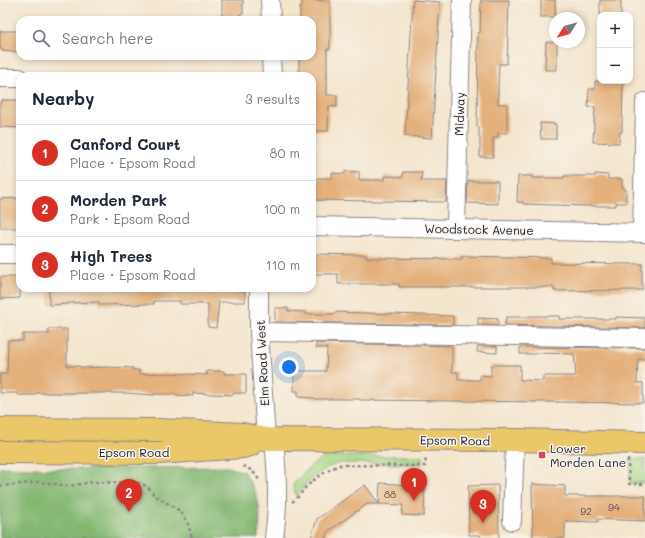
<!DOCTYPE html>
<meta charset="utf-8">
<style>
body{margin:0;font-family:Mali,sans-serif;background:#f2f2f3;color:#1f2937}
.controls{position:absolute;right:12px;top:12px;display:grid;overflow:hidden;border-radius:8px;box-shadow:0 2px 6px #0003}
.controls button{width:36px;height:36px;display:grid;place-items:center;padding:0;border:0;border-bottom:1px solid #e0e1e3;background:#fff;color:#1f2937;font:20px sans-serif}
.compass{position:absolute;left:549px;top:12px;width:36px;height:36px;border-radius:50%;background:#fff;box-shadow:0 2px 6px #0003;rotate:233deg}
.you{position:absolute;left:289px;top:367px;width:14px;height:14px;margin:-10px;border:3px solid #fff;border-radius:50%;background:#1a73e8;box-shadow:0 0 0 6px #1a73e833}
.badge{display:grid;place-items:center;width:26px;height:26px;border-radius:50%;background:#d93025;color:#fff;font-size:13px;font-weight:700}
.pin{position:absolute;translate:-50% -33px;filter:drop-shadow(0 1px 2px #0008)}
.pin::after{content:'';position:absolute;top:21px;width:14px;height:12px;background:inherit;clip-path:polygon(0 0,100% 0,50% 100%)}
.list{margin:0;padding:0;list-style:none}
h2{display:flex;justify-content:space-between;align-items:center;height:52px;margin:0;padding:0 16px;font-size:17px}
h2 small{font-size:13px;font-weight:400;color:#747a83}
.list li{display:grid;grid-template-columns:26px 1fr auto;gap:12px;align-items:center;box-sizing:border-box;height:56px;padding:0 16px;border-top:1px solid #e0e1e3}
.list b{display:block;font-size:15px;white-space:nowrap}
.list p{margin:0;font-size:13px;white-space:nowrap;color:#747a83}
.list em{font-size:13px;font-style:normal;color:#747a83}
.icon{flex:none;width:22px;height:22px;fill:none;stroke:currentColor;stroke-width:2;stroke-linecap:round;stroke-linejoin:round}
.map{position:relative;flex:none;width:645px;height:538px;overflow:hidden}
.search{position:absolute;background:#fff;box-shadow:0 2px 6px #0003;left:16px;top:16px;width:300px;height:44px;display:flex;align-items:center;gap:10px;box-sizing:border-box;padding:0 14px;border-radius:12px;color:#747a83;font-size:15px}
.panel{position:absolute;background:#fff;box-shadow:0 2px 6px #0003;left:16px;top:72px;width:300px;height:220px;border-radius:12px}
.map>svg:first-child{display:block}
.green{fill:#a6d785;stroke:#647c60}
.forest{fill:#84b872;stroke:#536d56}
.building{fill:#e4b17d}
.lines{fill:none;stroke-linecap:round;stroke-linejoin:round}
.minor-casing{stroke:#8b8484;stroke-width:20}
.highway-casing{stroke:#8b8484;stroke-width:24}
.path{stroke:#8b8484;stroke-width:2.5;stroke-dasharray:3 3;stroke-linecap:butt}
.minor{stroke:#fff;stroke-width:18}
.highway{stroke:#eac769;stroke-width:22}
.poi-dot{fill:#d1495b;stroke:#f7f3e8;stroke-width:1.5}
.labels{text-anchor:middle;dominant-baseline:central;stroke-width:3;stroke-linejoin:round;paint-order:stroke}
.number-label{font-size:10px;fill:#52464c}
.street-label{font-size:12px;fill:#22223b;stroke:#f7f3e8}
.poi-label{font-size:12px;fill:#22223b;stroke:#f7f3e8;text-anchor:start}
</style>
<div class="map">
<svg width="645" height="538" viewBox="0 0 645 538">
<rect width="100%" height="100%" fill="#f7f3e8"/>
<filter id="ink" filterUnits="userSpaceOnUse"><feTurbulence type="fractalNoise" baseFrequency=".025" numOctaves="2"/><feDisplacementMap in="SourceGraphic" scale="8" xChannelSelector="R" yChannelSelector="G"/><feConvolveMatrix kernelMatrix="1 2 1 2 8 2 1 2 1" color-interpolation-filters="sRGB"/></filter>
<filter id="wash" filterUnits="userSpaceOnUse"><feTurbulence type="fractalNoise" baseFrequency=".012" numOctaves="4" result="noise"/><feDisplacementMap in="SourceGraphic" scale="16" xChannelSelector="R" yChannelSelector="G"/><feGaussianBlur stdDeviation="0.9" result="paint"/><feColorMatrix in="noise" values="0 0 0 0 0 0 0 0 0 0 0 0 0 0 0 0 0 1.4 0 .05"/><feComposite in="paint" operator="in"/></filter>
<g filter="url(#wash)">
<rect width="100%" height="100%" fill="#f4e5cd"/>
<g class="green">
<path d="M326,456H422V464L340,463C322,468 306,481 296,496L293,485C303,473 313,463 326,456Z"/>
<rect x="630" y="459" width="15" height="24"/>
</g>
<path class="forest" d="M0,467L60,469L228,467L244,472C260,497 262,508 258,538H0Z"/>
<g id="blocks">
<g class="building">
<polygon points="222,0 243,0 243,14 240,14 240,18 222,19"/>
<polygon points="302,0 330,1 330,49 327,49 327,95 337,95 337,107 329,106 328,131 312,131 312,76 299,76 299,56 312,56 312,20 300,20 300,7 302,7"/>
<polygon points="413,0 440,2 432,138 405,136"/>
<polygon points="481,0 509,0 507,64 499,64 498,85 498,104 507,104 507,133 498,133 498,138 493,138 493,157 480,157 480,138 479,138 479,127 477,127 478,33 480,33"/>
<rect x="541" y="0" width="14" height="17"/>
<rect x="600" y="0" width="21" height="15"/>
<polygon points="0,31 20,31 20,50 19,50 18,52 2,51 2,49 0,49"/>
<polygon points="546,42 557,42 557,70 545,70"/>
<polygon points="595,81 623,81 622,126 622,132 620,132 619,143 593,142 595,107 588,107 589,89 595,89"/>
<polygon points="2,100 19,100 20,128 0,127 0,102 2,102"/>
<polygon points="540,123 556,124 556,139 541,139"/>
<polygon points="345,171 359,172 359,180 384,180 384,176 403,177 403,172 422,172 421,181 447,181 446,202 312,200 312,178 332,178 332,173 345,174"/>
<polygon points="595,174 608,175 608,179 622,179 622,187 624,187 624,190 626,190 626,203 616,203 616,206 588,206 523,204 523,202 517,202 518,176 532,176 532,178 564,178 564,176 595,176"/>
<polygon points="468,181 498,181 498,204 467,203"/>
<polygon points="20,198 20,228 0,228 0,199"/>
<polygon points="312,254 366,255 366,258 462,259 462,256 551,258 551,263 642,264 642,290 554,291 554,287 399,287 399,284 338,284 338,274 312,274"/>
<polygon points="0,277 20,277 20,298 0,299"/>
<polygon points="49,288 239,288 239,291 245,291 245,302 219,302 216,328 208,327 208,304 180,304 180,301 154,301 154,304 99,305 99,302 68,303 68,304 49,305"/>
<polygon points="275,308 288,308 288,311 305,312 305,314 335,314 335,312 453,316 453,325 275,322"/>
<polygon points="529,316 559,316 559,319 616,319 616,317 644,318 645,319 645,328 505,325 506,317 529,317"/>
<polygon points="478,318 498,319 498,325 478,325"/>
<polygon points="49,329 67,329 67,366 80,366 80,368 106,367 133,368 133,370 139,370 139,374 166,373 207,375 207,371 224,371 224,374 246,374 246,393 233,393 233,395 193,393 193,396 176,395 176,394 154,394 154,395 126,393 35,393 35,395 18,395 18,393 0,393 0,374 7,374 8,340 23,341 23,334 49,334"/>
<polygon points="316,343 452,346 452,372 458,372 458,380 480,380 480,375 491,376 491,365 520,365 520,380 543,381 543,376 576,376 574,354 536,353 536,354 520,354 520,347 645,348 645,359 638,359 637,383 643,383 643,403 360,400 360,399 315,399 315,398 298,397 298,391 294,391 294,371 326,371 327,348 316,348"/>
<polygon points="478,346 497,346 497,353 477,352"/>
<polygon points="380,483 425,486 424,516 402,515 403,505 379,504"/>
<polygon points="532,484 565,486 565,496 645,496 645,521 598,519 598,522 565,521 565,538 533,538"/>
<polygon points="365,485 379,504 367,504 327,532 326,538 311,538 317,519"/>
<polygon points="498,485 499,538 480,538 480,535 469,535 468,486"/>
</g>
</g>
</g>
<g filter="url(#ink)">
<use href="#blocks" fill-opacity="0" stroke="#8b8484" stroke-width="1"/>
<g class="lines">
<g class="minor-casing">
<g id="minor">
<polyline points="270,0 271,20"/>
<polyline points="271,56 272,76"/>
<polyline points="0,78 20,78"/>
<polyline points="312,226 645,233"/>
<polyline points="456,228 462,0"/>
<polyline points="642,233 645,102"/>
<polyline points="0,254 20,254"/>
<polyline points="259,288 259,332 266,439"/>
<polyline points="259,332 645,338"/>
<polyline points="512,521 515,440"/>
<path d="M274,538C279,505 277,472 274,439"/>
</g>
</g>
<g class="highway-casing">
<g id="highway">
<polyline points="0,429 159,430 242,434 266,439 515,440 645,443"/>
<polyline points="0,452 159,453 242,447 250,445"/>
</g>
</g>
<g class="path">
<polyline points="628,459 629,484 645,484"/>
<path d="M243,466C251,469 256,474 260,482"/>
<polyline points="0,486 39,482 69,486 92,482 138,483 147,486 154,495 180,511 187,521 192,538"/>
<path d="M292,502C298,498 301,493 305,488C315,478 327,470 340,465L425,466L426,457"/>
</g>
<use href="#minor" class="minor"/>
<use href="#highway" class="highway"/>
</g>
</g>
<rect class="poi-dot" x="538" y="451" width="8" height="8" rx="2"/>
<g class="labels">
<g class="number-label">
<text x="390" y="494">88</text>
<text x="614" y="507">94</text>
<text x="586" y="511">92</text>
</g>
<g class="street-label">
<text transform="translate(459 114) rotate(-88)">Midway</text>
<text transform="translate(479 229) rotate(1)">Woodstock Avenue</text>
<text transform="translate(262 363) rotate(-93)">Elm Road West</text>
<text transform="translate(455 440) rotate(1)">Epsom Road</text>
<text x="134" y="452">Epsom Road</text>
</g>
<g class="poi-label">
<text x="550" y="448">Lower<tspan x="550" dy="14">Morden Lane</tspan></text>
</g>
</g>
</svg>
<div class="controls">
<button>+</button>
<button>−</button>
</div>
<svg class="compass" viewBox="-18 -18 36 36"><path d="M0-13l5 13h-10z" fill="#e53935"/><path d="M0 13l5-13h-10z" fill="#747a83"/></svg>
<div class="you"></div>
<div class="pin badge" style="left:414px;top:501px">1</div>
<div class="pin badge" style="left:129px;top:512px">2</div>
<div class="pin badge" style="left:483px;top:523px">3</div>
<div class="search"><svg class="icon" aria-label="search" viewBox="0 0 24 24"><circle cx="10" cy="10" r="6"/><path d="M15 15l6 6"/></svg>Search here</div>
<section class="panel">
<h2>Nearby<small>3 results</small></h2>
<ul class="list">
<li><span class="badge">1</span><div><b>Canford Court</b><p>Place · Epsom Road</p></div><em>80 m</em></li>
<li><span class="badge">2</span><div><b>Morden Park</b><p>Park · Epsom Road</p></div><em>100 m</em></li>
<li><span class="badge">3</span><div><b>High Trees</b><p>Place · Epsom Road</p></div><em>110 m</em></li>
</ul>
</section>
</div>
